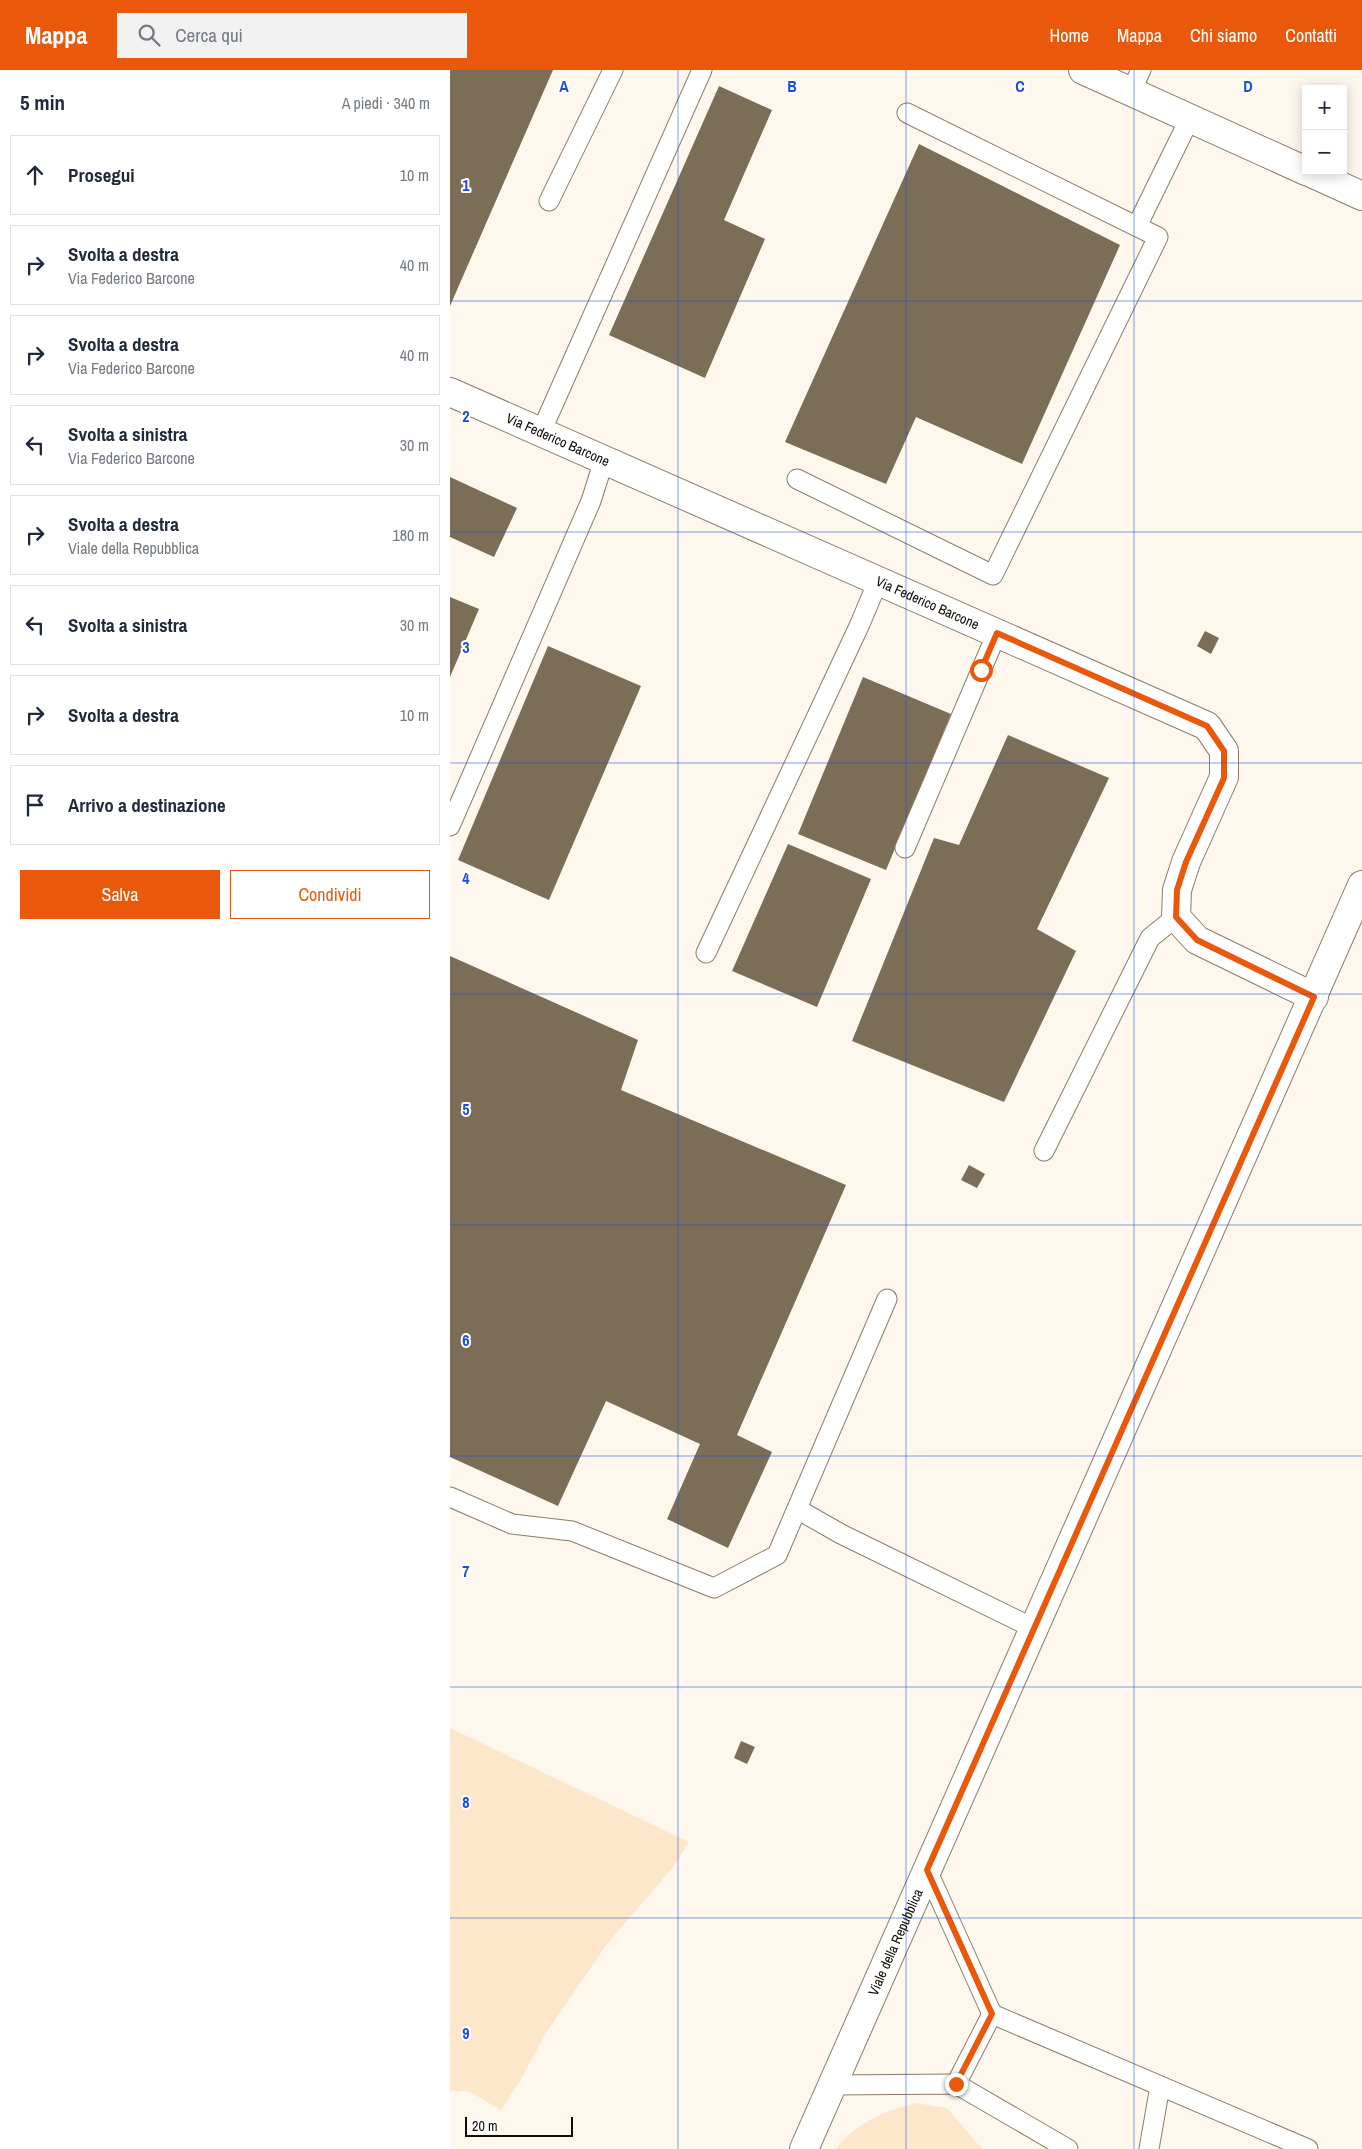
<!DOCTYPE html>
<html lang="it">
<meta charset="utf-8">
<style>
body{margin:0;font-family:"Archivo Narrow",sans-serif;background:#f2f2f3;color:#1f2937}
.controls{position:absolute;right:15px;top:15px;display:grid;overflow:hidden;border-radius:0px;box-shadow:0 2px 12px #0003}
.controls button{width:45px;height:45px;display:grid;place-items:center;padding:0;border:0;border-bottom:1px solid #e0e1e3;background:#fff;color:#1f2937;font:25px sans-serif}
.scale{position:absolute;left:15px;bottom:12px;width:108px;box-sizing:border-box;padding-left:5px;border:2px solid #110b04;border-top:0;font-size:14px;line-height:18px;white-space:nowrap;color:#110b04;-webkit-text-stroke:4px #fff;paint-order:stroke}
.stop{position:absolute;width:15px;height:15px;margin:-11px;border:4px solid #ea580c;border-radius:50%;background:#fff}
.stop.end{background:#ea580c;border-color:#fff;box-shadow:0 1px 5px #0008}
.list{margin:0;padding:0;list-style:none}
h2{display:flex;justify-content:space-between;align-items:center;height:65px;margin:0;padding:0 20px;font-size:21px}
h2 small{font-size:16px;font-weight:400;color:#747a83}
.list li{display:grid;grid-template-columns:32px 1fr auto;gap:15px;align-items:center;box-sizing:border-box;height:80px;margin:0 10px 10px;padding:0 10px;border:1px solid #e0e1e3;border-radius:0px}
.list b{display:block;font-size:19px;white-space:nowrap}
.list p{margin:0;font-size:16px;white-space:nowrap;color:#747a83}
.list em{font-size:16px;font-style:normal;color:#747a83}
.actions{display:flex;gap:10px;padding:15px 20px}
.actions a{flex:1;padding:11px 0;border:1px solid #ea580c;border-radius:0px;text-align:center;font-size:18px;color:#ea580c}
.actions .main{background:#ea580c;color:#fff}
.icon{flex:none;width:28px;height:28px;fill:none;stroke:currentColor;stroke-width:2;stroke-linecap:round;stroke-linejoin:round}
.map{position:relative;flex:none;width:912px;height:2079px;overflow:hidden}
header{display:flex;align-items:center;gap:30px;box-sizing:border-box;height:70px;padding:0 25px;background:#ea580c;color:#fff}
header strong{font-size:24px}
nav{display:flex;gap:28px;margin-inline-start:auto;font-size:18px}
.search{width:350px;height:45px;background:#f2f2f3;display:flex;align-items:center;gap:12px;box-sizing:border-box;padding:0 18px;border-radius:0px;color:#747a83;font-size:19px}
main{display:flex}
aside{flex:1;background:#fff}
.map>svg:first-child{display:block}
.green{fill:#fce7ca}
.building{fill:#7c6d57}
.lines{fill:none;stroke-linecap:round;stroke-linejoin:round}
.service-casing{stroke:#8c7c66;stroke-width:21}
.minor-casing{stroke:#8c7c66;stroke-width:30}
.secondary-casing{stroke:#8c7c66;stroke-width:30}
.service{stroke:#fff;stroke-width:19}
.minor{stroke:#fff;stroke-width:28}
.secondary{stroke:#fff;stroke-width:28}
.route{stroke:#ea580c;stroke-width:6}
.grid{fill:none;stroke:#1d4ed8;stroke-width:1;stroke-opacity:0.55}
.labels{text-anchor:middle;dominant-baseline:central;stroke-width:4;stroke-linejoin:round;paint-order:stroke}
.street-label{font-size:14px;fill:#110b04;stroke:#fff}
.grid-label{font-size:16px;text-anchor:middle;font-weight:bold;fill:#1d4ed8;stroke:#fff;stroke-width:4;stroke-linejoin:round;paint-order:stroke}
</style>
<header>
<strong>Mappa</strong>
<div class="search"><svg class="icon" aria-label="search" viewBox="0 0 24 24"><circle cx="10" cy="10" r="6"/><path d="M15 15l6 6"/></svg>Cerca qui</div>
<nav><a>Home</a><a>Mappa</a><a>Chi siamo</a><a>Contatti</a></nav>
</header>
<main>
<aside>
<h2>5 min<small>A piedi · 340 m</small></h2>
<ul class="list">
<li><svg class="icon" aria-label="ahead" viewBox="0 0 24 24"><path d="M12 20V5M6 11l6-6 6 6"/></svg><div><b>Prosegui</b></div><em>10 m</em></li>
<li><svg class="icon" aria-label="right" viewBox="0 0 24 24"><path d="M7 20v-9h11M14 6l5 5-5 5"/></svg><div><b>Svolta a destra</b><p>Via Federico Barcone</p></div><em>40 m</em></li>
<li><svg class="icon" aria-label="right" viewBox="0 0 24 24"><path d="M7 20v-9h11M14 6l5 5-5 5"/></svg><div><b>Svolta a destra</b><p>Via Federico Barcone</p></div><em>40 m</em></li>
<li><svg class="icon" aria-label="left" viewBox="0 0 24 24"><path d="M17 20v-9H6M10 6l-5 5 5 5"/></svg><div><b>Svolta a sinistra</b><p>Via Federico Barcone</p></div><em>30 m</em></li>
<li><svg class="icon" aria-label="right" viewBox="0 0 24 24"><path d="M7 20v-9h11M14 6l5 5-5 5"/></svg><div><b>Svolta a destra</b><p>Viale della Repubblica</p></div><em>180 m</em></li>
<li><svg class="icon" aria-label="left" viewBox="0 0 24 24"><path d="M17 20v-9H6M10 6l-5 5 5 5"/></svg><div><b>Svolta a sinistra</b></div><em>30 m</em></li>
<li><svg class="icon" aria-label="right" viewBox="0 0 24 24"><path d="M7 20v-9h11M14 6l5 5-5 5"/></svg><div><b>Svolta a destra</b></div><em>10 m</em></li>
<li><svg class="icon" aria-label="arrive" viewBox="0 0 24 24"><path d="M6 21V4h12l-3 4 3 4H6"/></svg><div><b>Arrivo a destinazione</b></div></li>
</ul>
<div class="actions"><a class="main">Salva</a><a>Condividi</a></div>
</aside>
<div class="map">
<svg width="912" height="2079" viewBox="0 0 912 2079">
<rect width="100%" height="100%" fill="#fef7ed"/>
<g class="green">
<polygon points="0,1658 239,1772 224,1796 157,1874 96,1963 70,2011 51,2040 20,2022 0,2020"/>
<path d="M466,2033L497,2038L532,2079H386C404,2054 437,2040 466,2033Z"/>
</g>
<g class="building">
<polygon points="0,0 103,0 0,236"/>
<polygon points="269,16 322,40 274,150 315,169 255,308 159,265"/>
<polygon points="469,74 670,175 572,394 466,347 436,414 335,372"/>
<polygon points="0,407 67,438 44,487 0,467"/>
<polygon points="0,527 29,539 0,607"/>
<polygon points="755,561 769,568 761,584 747,576"/>
<polygon points="98,576 191,616 99,830 8,790"/>
<polygon points="413,607 501,644 436,800 348,764"/>
<polygon points="558,665 659,708 587,859 626,881 554,1032 402,971 484,768 509,775"/>
<polygon points="338,774 421,809 367,937 282,901"/>
<polygon points="0,886 188,970 171,1020 396,1115 287,1365 322,1382 278,1478 217,1449 250,1374 156,1331 108,1436 0,1387"/>
<polygon points="519,1095 535,1104 527,1118 511,1110"/>
<polygon points="291,1671 305,1677 297,1694 284,1688"/>
</g>
<g class="lines">
<g class="service-casing">
<g id="service">
<polyline points="681,21 691,0"/>
<polyline points="99,131 163,0"/>
<polyline points="687,156 740,48"/>
<polyline points="91,362 252,0"/>
<polyline points="347,409 543,505 708,167 457,43"/>
<polyline points="0,756 141,431 154,390"/>
<polyline points="455,778 547,563"/>
<polyline points="256,883 410,554 428,511"/>
<polyline points="594,1081 700,868 726,847"/>
<polyline points="0,1427 62,1454 122,1461 264,1518 327,1485 437,1229"/>
<polyline points="347,1439 391,1464 583,1558"/>
<polyline points="477,1800 542,1944 858,2079"/>
<polyline points="506,2014 542,1944"/>
<polyline points="383,2015 506,2014 618,2079"/>
<polyline points="699,2079 710,2016"/>
</g>
</g>
<g class="minor-casing">
<g id="minor">
<polyline points="633,0 856,101"/>
<polyline points="857,101 912,126"/>
<path id="s1" d="M0,322L757,656L774,681V707L736,792L727,820L726,847L747,870L864,927"/>
</g>
</g>
<g class="secondary-casing">
<g id="secondary">
<path id="s2" d="M354,2079L912,815"/>
</g>
</g>
<use href="#service" class="service"/>
<use href="#minor" class="minor"/>
<use href="#secondary" class="secondary"/>
</g>
<g class="lines">
<polyline class="route" points="506,2014 542,1944 477,1800 864,927 747,870 726,847 727,820 736,792 774,708 774,681 757,656 547,563 531,600"/>
</g>
<path class="grid" d="M228,0V2079M456,0V2079M684,0V2079M0,231H912M0,462H912M0,693H912M0,924H912M0,1155H912M0,1386H912M0,1617H912M0,1848H912"/>
<g class="labels">
<g class="street-label">
<text stroke="none"><textPath href="#s1" startOffset="118">Via Federico Barcone</textPath></text>
<text stroke="none"><textPath href="#s1" startOffset="522">Via Federico Barcone</textPath></text>
<text stroke="none"><textPath href="#s2" startOffset="226">Viale della Repubblica</textPath></text>
</g>
</g>
<g class="grid-label">
<text x="114" y="22">A</text>
<text x="342" y="22">B</text>
<text x="570" y="22">C</text>
<text x="798" y="22">D</text>
<text x="16" y="121">1</text>
<text x="16" y="352">2</text>
<text x="16" y="583">3</text>
<text x="16" y="814">4</text>
<text x="16" y="1045">5</text>
<text x="16" y="1276">6</text>
<text x="16" y="1507">7</text>
<text x="16" y="1738">8</text>
<text x="16" y="1969">9</text>
</g>
</svg>
<div class="controls">
<button>+</button>
<button>−</button>
</div>
<div class="scale">20 m</div>
<div class="stop" style="left:531px;top:600px"></div>
<div class="stop end" style="left:506px;top:2014px"></div>
</div>
</main>
